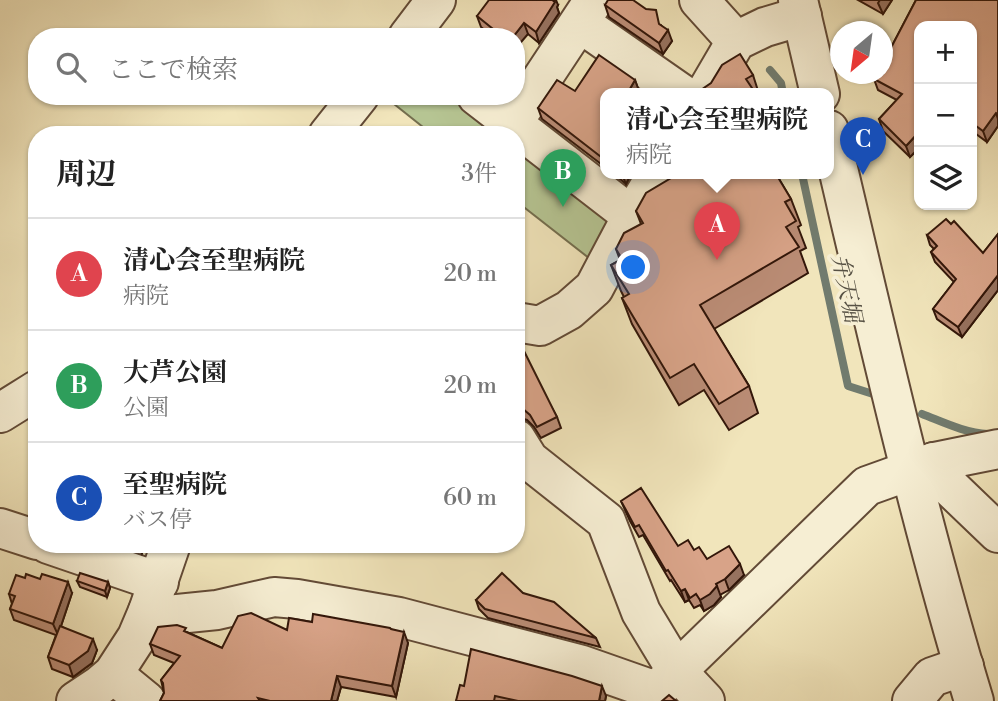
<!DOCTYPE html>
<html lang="ja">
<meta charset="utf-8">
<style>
body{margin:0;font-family:"Libre Bodoni","Noto Serif JP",serif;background:#f2f2f2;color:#222}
.controls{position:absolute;right:21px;top:21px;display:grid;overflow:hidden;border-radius:14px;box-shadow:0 2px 5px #0004}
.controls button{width:63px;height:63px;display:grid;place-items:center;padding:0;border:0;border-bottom:2px solid #e0e0e0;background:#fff;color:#222;font:35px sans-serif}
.compass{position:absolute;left:830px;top:21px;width:63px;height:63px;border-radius:50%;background:#fff;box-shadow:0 2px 5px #0004;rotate:209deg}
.you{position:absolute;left:634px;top:268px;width:24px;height:24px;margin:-18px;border:5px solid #fff;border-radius:50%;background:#1a73e8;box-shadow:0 0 0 10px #1a73e833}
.badge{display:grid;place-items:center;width:46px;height:46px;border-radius:50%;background:#8f2418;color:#fff;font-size:23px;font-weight:700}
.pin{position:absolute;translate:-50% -58px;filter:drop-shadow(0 2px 4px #0008)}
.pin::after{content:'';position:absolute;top:37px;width:24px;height:21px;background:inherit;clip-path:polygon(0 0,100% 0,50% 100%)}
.popup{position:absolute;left:600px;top:88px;width:234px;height:91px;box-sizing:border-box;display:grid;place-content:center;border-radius:14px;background:#fff;filter:drop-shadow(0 2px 5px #0005);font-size:23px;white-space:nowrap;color:#767676}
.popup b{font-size:26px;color:#222}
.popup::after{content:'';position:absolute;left:50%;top:100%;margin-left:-14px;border:14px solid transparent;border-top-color:#fff}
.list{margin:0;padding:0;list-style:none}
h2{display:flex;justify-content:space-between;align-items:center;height:91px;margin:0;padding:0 28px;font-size:30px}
h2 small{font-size:23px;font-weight:400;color:#767676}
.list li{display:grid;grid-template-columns:46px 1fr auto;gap:21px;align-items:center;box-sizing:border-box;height:112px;padding:0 28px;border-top:2px solid #e0e0e0}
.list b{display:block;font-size:26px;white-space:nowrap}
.list p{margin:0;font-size:23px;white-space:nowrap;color:#767676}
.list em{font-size:23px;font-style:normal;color:#767676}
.icon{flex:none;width:38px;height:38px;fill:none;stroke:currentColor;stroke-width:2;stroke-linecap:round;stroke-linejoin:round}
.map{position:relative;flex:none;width:998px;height:701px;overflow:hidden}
.search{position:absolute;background:#fff;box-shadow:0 2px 5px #0004;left:28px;top:28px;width:497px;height:77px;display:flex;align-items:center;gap:18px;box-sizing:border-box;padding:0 24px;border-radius:28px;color:#767676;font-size:26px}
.panel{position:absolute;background:#fff;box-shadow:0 2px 5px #0004;left:28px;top:126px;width:497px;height:427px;border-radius:28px}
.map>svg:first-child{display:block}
.green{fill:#b6c593;stroke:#746e4e;stroke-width:2}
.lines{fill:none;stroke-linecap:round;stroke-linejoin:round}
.stream{stroke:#717b6e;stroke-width:8}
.minor-casing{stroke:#624a36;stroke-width:42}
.minor{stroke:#f6eed3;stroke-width:38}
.wall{fill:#ba8c75;stroke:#321609;stroke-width:2}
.shaded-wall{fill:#97725f;stroke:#321609;stroke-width:2}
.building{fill:#d8a388;stroke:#321609;stroke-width:2}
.labels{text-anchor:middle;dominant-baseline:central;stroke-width:7;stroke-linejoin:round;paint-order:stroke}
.water-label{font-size:23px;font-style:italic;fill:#575144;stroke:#f6eed3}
</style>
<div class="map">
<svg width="998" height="701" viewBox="0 0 998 701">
<rect width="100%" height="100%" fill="#f1e5bb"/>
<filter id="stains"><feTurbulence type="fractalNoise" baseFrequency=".00286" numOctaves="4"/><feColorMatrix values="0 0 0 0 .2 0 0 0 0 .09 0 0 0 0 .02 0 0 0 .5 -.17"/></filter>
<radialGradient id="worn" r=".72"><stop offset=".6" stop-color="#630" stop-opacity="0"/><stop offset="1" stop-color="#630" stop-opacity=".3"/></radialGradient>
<g class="green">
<polygon points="384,96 462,96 510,135 433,135"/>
<polygon points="516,140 609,213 612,237 594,262 516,201"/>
</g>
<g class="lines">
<g class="stream">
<polyline points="770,70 781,83 783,94"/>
<polyline points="802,174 848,386 873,394"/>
<path d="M922,414C943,422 965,433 988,434"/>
</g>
<g class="minor-casing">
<g id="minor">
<polyline points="699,0 736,41"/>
<polyline points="798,0 820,94"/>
<polyline points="580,23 682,94"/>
<polyline points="408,37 436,0"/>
<polyline points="705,94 736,41 765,27 802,16"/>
<polyline points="477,96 632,216"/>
<polyline points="512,124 594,0"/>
<path d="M829,130C874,321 917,513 974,701"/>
<polyline points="328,135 359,96"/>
<polyline points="516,322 540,326 569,310 594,288 632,216 657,174"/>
<polyline points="0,413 37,390"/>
<polyline points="516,439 529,460 606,521 641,612 676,670 705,701"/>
<polyline points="934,462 951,488 998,533"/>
<polyline points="0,528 37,540"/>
<polyline points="48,544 159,582"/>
<polyline points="148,611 158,616 217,610 274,597 297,599 399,617 582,665 656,691"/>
<polyline points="113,674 146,701"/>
<polyline points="76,701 100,685 113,674 137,637 148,611 171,544"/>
<polyline points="646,701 867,486 934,462 998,449"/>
<polyline points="912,701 932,677 964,666"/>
</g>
</g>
<use href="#minor" class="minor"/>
</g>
<g class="wall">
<polygon points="858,0 892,0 883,14"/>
<polygon points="916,0 998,0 998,126 987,142 972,131 972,26 919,26 919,148 910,157 883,131 879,119 897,100 878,90 874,79 877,74 883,74 883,63"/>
<polygon points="558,5 557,7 559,13 539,43 528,34 516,37 493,37 481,27 477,16"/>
<polygon points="605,5 661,25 672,41 663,54 609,17"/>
<polygon points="753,75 759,94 695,94"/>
<polygon points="635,80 639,91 605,94 605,167 542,119 538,108 575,91"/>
<polygon points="614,174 631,174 626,184"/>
<polygon points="672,174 776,174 791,199 801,225 798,227 806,248 800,251 808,273 714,329 749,386 758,413 729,430 704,390 679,405 632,324 622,298 624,297 621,291 611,265 620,260 616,249 641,224 636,211 673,177"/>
<polygon points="998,234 998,290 962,337 937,319 933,309 954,282 935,262 931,252 934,249 930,245 927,235 983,253"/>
<polygon points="516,345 557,417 561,428 541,438 534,427 527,420 520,418 516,409"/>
<polygon points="621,501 678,546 694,550 707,559 744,575 729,590 720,595 721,597 714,605 704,611 700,605 694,608 689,600 685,602 671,580 670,581 643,535 639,537 630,521"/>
<polygon points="116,544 145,544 142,553"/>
<polygon points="77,581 108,582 110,588 107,597 80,587"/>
<polygon points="72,593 61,626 97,650 92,663 73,677 52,669 48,657 56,635 14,620 10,609 12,604 9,594"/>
<polygon points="523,593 596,638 600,647 488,618 479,609 476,600"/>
<polygon points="312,622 391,629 408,643 396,697 341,687 337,701 160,701 164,693 161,680 174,663 154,655 150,644 187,632 222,648"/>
<polygon points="464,686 606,696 605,701 456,701"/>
</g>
<g class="shaded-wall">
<polygon points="551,0 556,0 558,5 557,7 559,13 539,43 536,32"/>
<polygon points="880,0 892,0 883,14 878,3"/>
<polygon points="524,23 528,34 516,48 516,37 513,37"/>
<polygon points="668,30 672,41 663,54 659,43"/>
<polygon points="635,80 639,91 637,94 627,94"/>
<polygon points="996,113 998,119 998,126 987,142 983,131"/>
<polygon points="919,132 919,148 910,157 906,146"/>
<polygon points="622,174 631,174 626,184"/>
<polygon points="998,275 998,290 962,337 958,327"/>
<polygon points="139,544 145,544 142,553"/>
<polygon points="740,564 744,575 729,590 725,579"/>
<polygon points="68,582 72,593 58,635 53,624"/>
<polygon points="108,582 110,588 107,597 105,591"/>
<polygon points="717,586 721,597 714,605 704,611 700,600"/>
<polygon points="685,589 689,600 685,602 681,591"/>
<polygon points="404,632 408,643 396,697 392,686"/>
<polygon points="93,639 97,650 92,663 73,677 69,665"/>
<polygon points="337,676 341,687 337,701 331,701"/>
<polygon points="602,686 606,696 605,701 599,701"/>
</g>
<g class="building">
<polygon points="489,0 552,0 555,2 536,32 524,23 513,37 503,37 477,16"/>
<polygon points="608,0 633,0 646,9 656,10 659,24 668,30 659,43 605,5"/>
<polygon points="916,0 998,0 998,114 996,113 983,131 972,123 972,26 919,26 919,132 906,146 879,119 902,94 874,79 877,74 883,74 883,63"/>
<polygon points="740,54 753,75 746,79 756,94 695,94 711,83 722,65"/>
<polygon points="599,55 635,80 627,94 605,94 605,160 538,108 557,80 575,91"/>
<polygon points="675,174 776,174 791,199 785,202 796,221 786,227 799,247 700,305 749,386 719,404 694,364 670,378 622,298 629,294 611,265 622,259 616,249 624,233 643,223 636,211 646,193 676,175"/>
<polygon points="946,219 951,224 954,221 983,253 998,234 998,275 958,327 933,309 956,279 931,252 937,246 927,235"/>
<polygon points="520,343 557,417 537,427 530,415 523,409 516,407 516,345"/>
<polygon points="641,488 678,546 688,540 694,550 699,547 707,559 729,546 740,564 725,579 716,584 717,586 710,594 700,600 696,594 690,598 685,589 681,591 668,570 666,571 639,525 635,527 626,510 621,501"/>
<polygon points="80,573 108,582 105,591 77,581"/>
<polygon points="502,573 523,593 554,602 596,638 485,609 476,600"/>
<polygon points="26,574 40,579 42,574 68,582 53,624 10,609 15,596 9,594 16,575 25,578"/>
<polygon points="251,613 287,630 289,618 312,622 313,614 390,628 391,629 404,632 392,686 337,676 331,701 270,701 258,698 260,701 160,701 164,693 163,683 161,680 180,656 150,644 158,627 177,625 186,628 184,631 222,648 238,616"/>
<polygon points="60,626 93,639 88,651 69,665 48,657"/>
<polygon points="471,649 572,676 602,686 599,701 518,701 495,696 494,701 456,701 460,685 464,686"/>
<polygon points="669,695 676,701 662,701"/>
</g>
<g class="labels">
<g class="water-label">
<text transform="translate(846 288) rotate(78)">弁天堀</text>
</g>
</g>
<rect width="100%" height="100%" filter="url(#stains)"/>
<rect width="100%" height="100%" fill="url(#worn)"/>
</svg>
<div class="controls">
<button>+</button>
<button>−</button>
<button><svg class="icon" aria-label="layers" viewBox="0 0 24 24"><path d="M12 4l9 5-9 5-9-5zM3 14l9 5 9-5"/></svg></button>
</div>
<svg class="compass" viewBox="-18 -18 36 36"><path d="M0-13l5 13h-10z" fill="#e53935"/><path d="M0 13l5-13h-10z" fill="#767676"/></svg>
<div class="you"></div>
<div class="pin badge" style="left:717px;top:260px;background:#e0444e">A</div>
<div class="popup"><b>清心会至聖病院</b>病院</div>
<div class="pin badge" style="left:563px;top:207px;background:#2e9e5b">B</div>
<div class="pin badge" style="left:863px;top:175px;background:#1a4fb4">C</div>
<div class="search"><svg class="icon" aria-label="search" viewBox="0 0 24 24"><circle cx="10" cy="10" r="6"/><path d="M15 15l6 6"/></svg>ここで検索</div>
<section class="panel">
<h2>周辺<small>3件</small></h2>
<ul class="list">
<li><span class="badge" style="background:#e0444e">A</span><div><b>清心会至聖病院</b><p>病院</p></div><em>20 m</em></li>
<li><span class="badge" style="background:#2e9e5b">B</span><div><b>大芦公園</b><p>公園</p></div><em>20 m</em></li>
<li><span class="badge" style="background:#1a4fb4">C</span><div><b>至聖病院</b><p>バス停</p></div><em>60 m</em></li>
</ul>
</section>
</div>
